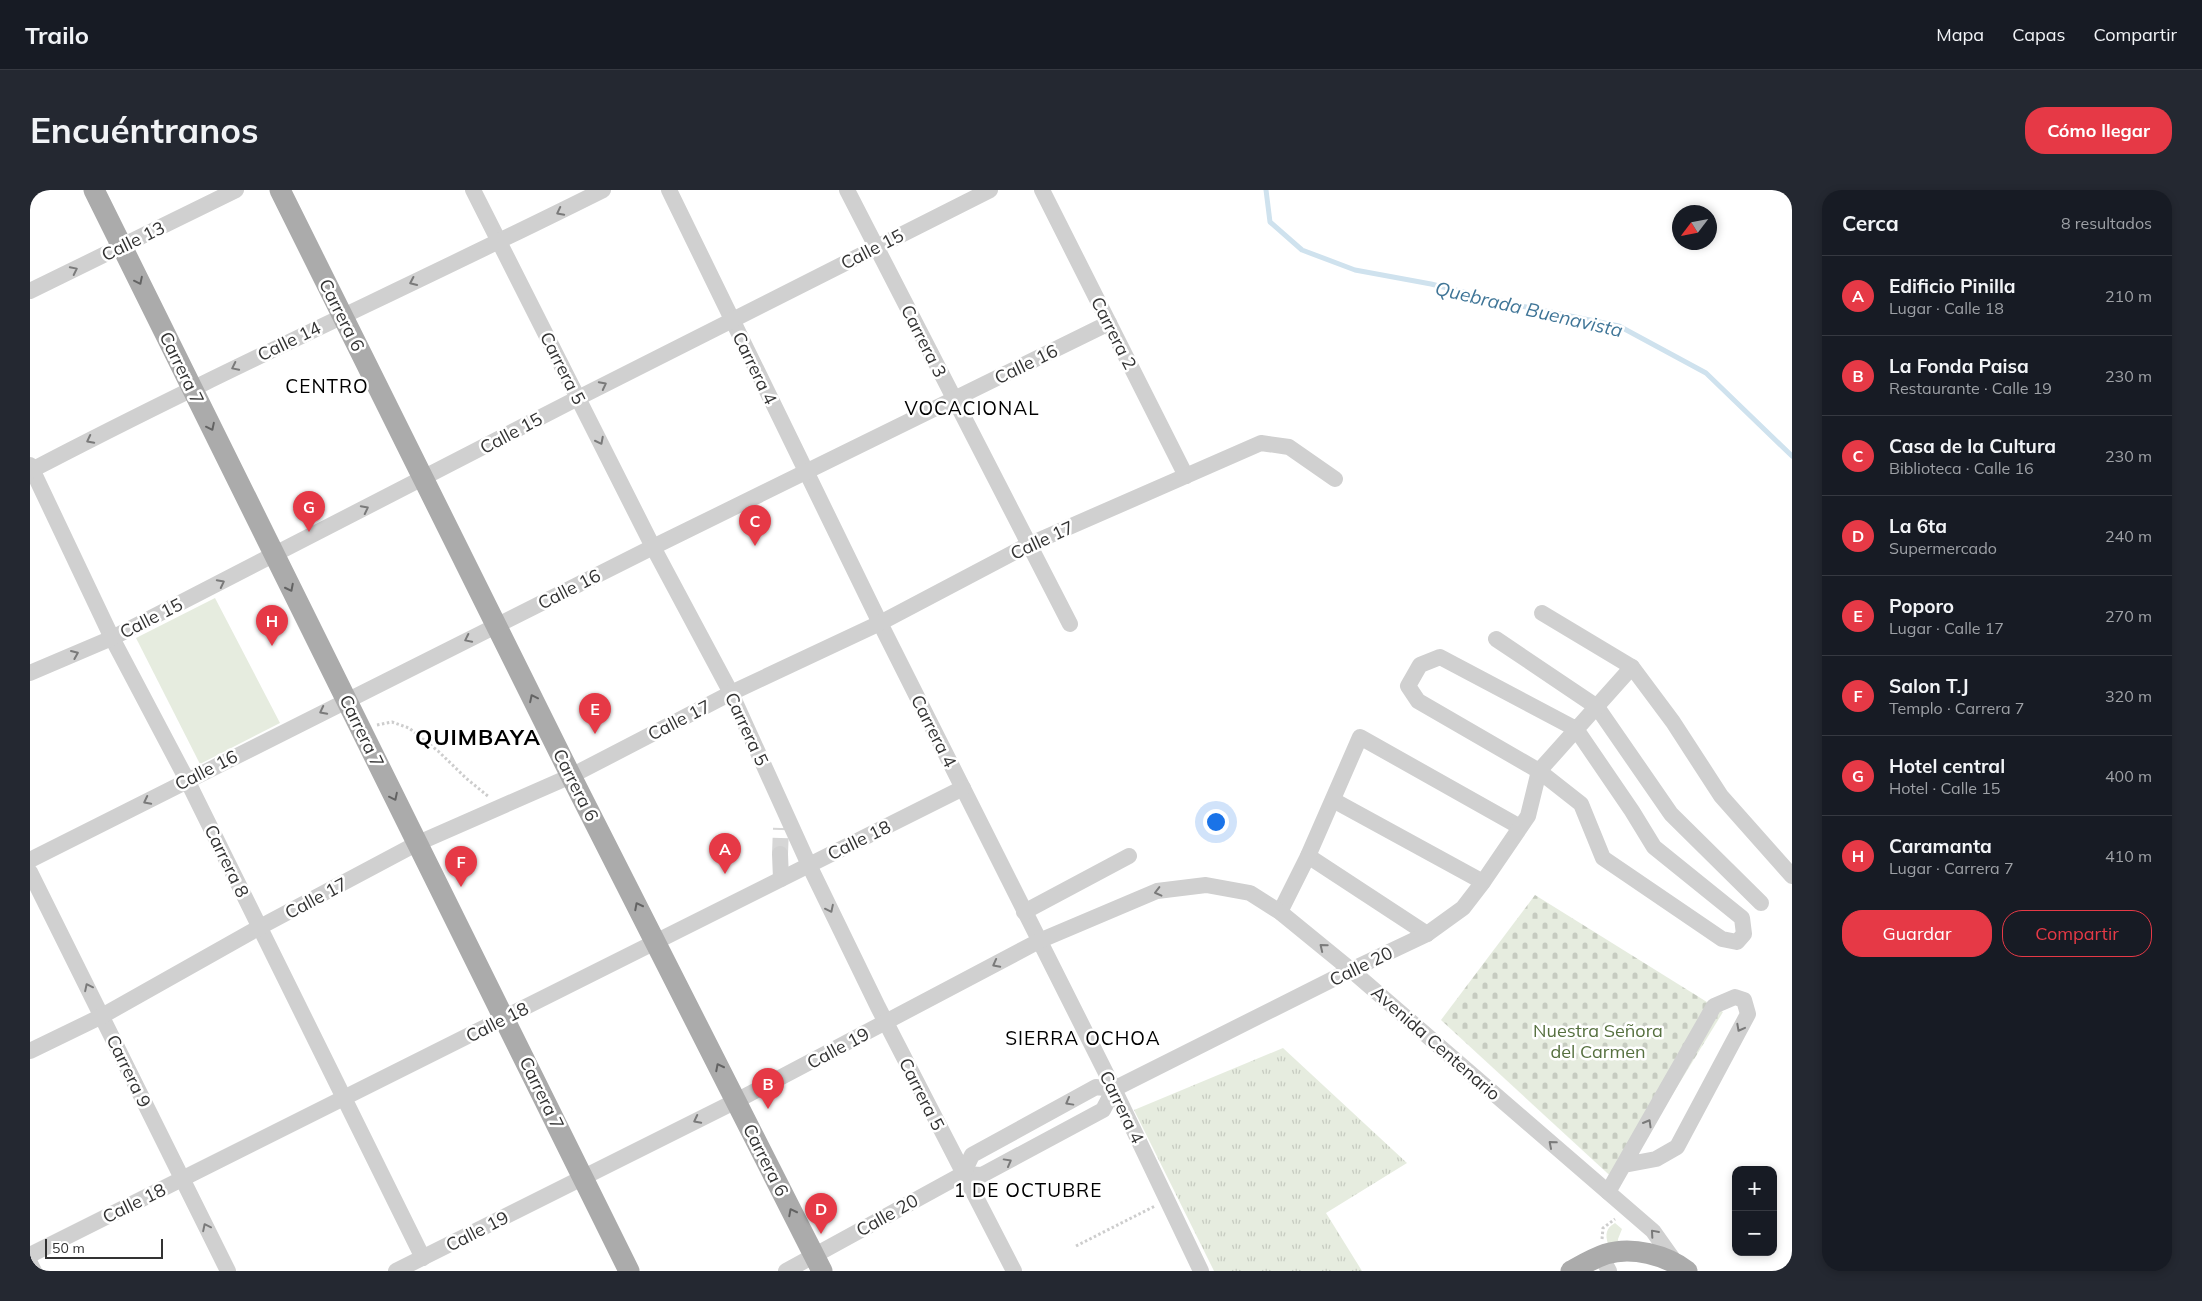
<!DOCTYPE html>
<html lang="es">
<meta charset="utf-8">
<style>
body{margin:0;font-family:Mulish,sans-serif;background:#242831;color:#f1f3f6}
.controls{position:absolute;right:15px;bottom:15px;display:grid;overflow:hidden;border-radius:10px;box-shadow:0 2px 8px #0003}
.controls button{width:45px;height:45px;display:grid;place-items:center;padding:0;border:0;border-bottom:1px solid #363941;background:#171b24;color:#f1f3f6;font:25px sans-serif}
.compass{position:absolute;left:1642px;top:15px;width:45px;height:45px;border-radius:50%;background:#171b24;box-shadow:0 2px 8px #0003;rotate:238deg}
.scale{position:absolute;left:15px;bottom:12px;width:118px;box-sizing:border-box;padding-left:5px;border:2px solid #333;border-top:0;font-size:14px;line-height:18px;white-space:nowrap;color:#333;-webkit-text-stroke:4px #fff;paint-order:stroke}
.you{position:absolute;left:1185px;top:631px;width:18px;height:18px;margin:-12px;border:4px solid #fff;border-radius:50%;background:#1a73e8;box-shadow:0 0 0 8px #1a73e833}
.badge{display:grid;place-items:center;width:32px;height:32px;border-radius:50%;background:#e63946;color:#fff;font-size:16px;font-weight:700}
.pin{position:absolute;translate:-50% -41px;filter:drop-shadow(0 1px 2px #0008)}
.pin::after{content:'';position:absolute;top:26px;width:18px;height:15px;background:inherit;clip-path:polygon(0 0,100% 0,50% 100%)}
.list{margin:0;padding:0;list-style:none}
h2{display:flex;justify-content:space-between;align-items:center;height:65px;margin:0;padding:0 20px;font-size:21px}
h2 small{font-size:16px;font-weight:400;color:#9ea1a6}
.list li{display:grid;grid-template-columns:32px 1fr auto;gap:15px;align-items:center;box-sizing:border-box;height:80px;padding:0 20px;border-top:1px solid #363941}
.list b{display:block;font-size:19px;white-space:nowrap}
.list p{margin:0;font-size:16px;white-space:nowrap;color:#9ea1a6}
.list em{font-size:16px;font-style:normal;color:#9ea1a6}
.actions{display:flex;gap:10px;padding:15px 20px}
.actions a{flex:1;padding:11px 0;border:1px solid #e63946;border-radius:20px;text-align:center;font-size:18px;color:#e63946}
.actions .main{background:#e63946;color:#fff}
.map{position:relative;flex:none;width:1762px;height:1081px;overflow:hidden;border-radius:20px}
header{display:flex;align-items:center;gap:30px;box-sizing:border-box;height:70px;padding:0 25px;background:#171b24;border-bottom:1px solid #363941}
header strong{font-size:24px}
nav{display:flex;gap:28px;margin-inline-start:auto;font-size:18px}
.intro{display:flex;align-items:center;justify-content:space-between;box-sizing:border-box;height:120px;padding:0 30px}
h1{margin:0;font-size:35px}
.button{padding:12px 22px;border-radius:20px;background:#e63946;color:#fff;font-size:18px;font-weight:700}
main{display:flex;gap:30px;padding:0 30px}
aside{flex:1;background:#171b24;border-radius:20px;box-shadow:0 2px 8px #0003}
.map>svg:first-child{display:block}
.grass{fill:url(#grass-tufts)}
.cemetery{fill:url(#cemetery-stones)}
.garden{fill:#e6ecdf}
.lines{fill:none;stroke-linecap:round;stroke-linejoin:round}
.stream{stroke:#cfe2ee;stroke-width:5}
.minor-tunnel{stroke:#d6d6d6;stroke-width:16;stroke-dasharray:16 8;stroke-linecap:butt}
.path{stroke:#cdcdcd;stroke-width:3;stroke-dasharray:2.5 2.5;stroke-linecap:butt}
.minor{stroke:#d0d0d0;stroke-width:16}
.major{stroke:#ababab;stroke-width:21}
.oneway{stroke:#7a7a7a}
.oneway2{stroke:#636363}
.labels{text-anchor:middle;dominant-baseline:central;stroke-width:5;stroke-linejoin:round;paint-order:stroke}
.street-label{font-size:18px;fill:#333;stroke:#fff}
.park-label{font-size:18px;fill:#56703f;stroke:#fff}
.water-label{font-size:19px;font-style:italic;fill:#3f7597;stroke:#fff}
.neighbourhood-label{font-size:19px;letter-spacing:1px;fill:#000;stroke:#fff}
.district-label{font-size:22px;font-weight:bold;letter-spacing:1px;fill:#000;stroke:#fff}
</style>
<header>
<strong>Trailo</strong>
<nav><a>Mapa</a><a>Capas</a><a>Compartir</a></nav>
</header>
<div class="intro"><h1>Encuéntranos</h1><a class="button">Cómo llegar</a></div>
<main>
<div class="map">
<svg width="1762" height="1081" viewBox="0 0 1762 1081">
<defs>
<pattern id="grass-tufts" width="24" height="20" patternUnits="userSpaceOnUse" patternTransform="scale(1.25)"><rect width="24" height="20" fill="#e6ecdf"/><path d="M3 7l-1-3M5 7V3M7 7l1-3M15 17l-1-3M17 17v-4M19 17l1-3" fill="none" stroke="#c6cbc0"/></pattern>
<pattern id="cemetery-stones" width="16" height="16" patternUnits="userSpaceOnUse" patternTransform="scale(1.25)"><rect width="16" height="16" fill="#e6ecdf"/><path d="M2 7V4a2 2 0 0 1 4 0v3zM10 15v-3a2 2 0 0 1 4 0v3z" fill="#c6cbc0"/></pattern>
</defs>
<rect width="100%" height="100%" fill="#fff"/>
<polygon class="grass" points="1253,858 1377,973 1296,1023 1332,1081 1184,1081 1104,920"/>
<polygon class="cemetery" points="1505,705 1693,822 1588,993 1411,830"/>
<g class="garden">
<polygon points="185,408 250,533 170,574 106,448"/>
<path d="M1585,1033L1592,1039L1588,1049L1589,1056L1578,1054C1575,1044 1576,1038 1585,1033Z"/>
</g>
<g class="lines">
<polyline class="stream" points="1236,0 1240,32 1272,60 1325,80 1401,94 1491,116 1589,136 1676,183 1762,266"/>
<polyline class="minor-tunnel" points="750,664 751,638"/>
<g class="path">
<polyline points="347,535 362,532 379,538 408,561 437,589 459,607"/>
<polyline points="1572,1049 1573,1038 1585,1029"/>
<polyline points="1046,1056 1125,1016"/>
</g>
<g class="minor">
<polyline points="443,0 623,357 701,503 779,675 848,817 984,1081"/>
<polyline points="639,0 850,433 1084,899 1171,1081"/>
<polyline points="817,0 1040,434"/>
<polyline points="1012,0 1156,286"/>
<polyline points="0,101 206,0"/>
<polyline points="0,275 82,448 157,590 393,1068"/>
<path d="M0,281C189,182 383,95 573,0"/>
<polyline points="1512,423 1602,477"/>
<polyline points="1466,449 1567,517 1641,624 1731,713"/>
<polyline points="0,483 82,448 548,208 960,0"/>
<polyline points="1303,610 1453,692"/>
<polyline points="750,664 751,689"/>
<polyline points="1278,666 1397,744"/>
<polyline points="0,670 623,357 1079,133"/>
<polyline points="0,682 198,1081"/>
<polyline points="994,722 1099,666"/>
<polyline points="1250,722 1278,666 1330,547 1490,637"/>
<polyline points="0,861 72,826 230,737 386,654 541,586 701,503 850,433 998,355 1231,253 1259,257 1305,289"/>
<polyline points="933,984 952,985 1073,920 1084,899"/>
<polyline points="1578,1002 1684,816 1705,807 1714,810 1718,824 1647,957 1626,969 1594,975"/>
<polyline points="0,1065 933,598"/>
<polyline points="1571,1066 1579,1081"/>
<polyline points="0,1073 4,1081"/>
<polyline points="366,1081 706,911 1009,751 1127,701 1176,695 1220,703 1250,722 1321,780 1623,1041 1645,1072"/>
<path d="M756,1081L933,984L942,965L1066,897L1084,899L1321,780L1397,744L1433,718L1453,692L1498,626L1509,581L1388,511L1378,496L1390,475L1410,467L1546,539L1602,621L1624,657L1712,728L1714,744L1707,752L1692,749L1573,668L1551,614L1509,581C1540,546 1571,512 1602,477L1643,532L1691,606L1762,686"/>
</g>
<g class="major">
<polyline points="64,0 599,1081"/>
<polyline points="250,0 541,586 792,1081"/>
<path d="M1541,1081C1552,1075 1564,1068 1576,1064C1602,1056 1636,1065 1657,1081"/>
</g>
</g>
<defs><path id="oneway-chevron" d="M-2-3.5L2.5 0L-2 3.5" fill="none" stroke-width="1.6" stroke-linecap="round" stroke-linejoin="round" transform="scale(1.25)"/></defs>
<g class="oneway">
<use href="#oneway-chevron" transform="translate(530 22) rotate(153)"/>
<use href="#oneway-chevron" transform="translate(44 80) rotate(-26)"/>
<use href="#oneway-chevron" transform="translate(383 92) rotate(155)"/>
<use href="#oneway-chevron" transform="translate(205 177) rotate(154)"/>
<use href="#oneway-chevron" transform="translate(573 195) rotate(-27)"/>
<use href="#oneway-chevron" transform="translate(60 250) rotate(153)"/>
<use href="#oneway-chevron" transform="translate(570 251) rotate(63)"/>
<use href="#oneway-chevron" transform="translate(335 319) rotate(-27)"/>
<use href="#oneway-chevron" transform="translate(191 393) rotate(-27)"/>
<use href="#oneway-chevron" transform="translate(438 449) rotate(154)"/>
<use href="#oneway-chevron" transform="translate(45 464) rotate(-23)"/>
<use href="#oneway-chevron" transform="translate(293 521) rotate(153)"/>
<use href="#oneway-chevron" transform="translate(117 611) rotate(153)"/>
<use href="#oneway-chevron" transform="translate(1128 702) rotate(166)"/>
<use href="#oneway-chevron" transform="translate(800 719) rotate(64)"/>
<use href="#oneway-chevron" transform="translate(1293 757) rotate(-141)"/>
<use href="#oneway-chevron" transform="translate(966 774) rotate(152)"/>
<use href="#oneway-chevron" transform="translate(58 797) rotate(-116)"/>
<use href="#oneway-chevron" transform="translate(1710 838) rotate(118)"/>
<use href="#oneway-chevron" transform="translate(1039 912) rotate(151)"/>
<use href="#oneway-chevron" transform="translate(667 930) rotate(153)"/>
<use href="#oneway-chevron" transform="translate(1618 933) rotate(-60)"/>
<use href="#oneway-chevron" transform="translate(1522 954) rotate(-139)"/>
<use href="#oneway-chevron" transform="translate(978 972) rotate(-29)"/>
<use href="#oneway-chevron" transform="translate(176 1037) rotate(-116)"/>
<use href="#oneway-chevron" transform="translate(1624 1043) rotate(-131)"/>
</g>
<g class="oneway2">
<use href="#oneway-chevron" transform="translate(109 91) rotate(64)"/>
<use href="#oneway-chevron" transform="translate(181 237) rotate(64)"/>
<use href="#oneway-chevron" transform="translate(260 398) rotate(63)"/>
<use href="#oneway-chevron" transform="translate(503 508) rotate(-116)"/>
<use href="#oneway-chevron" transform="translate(364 607) rotate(64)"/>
<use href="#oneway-chevron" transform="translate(608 716) rotate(-117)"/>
<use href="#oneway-chevron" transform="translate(689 877) rotate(-117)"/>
<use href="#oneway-chevron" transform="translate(762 1022) rotate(-117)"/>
</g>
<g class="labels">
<g class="street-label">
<text transform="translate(103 51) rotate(-26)">Calle 13</text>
<text transform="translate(842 59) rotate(-27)">Calle 15</text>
<text transform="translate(312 125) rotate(63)">Carrera 6</text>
<text transform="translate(1084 143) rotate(63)">Carrera 2</text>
<text transform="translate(259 151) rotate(-26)">Calle 14</text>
<text transform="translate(894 151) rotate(63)">Carrera 3</text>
<text transform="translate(996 174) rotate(-26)">Calle 16</text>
<text transform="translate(152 178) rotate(64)">Carrera 7</text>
<text transform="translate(533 178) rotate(63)">Carrera 5</text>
<text transform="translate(725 178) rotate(64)">Carrera 4</text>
<text transform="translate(481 243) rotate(-28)">Calle 15</text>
<text transform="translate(1012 350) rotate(-25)">Calle 17</text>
<text transform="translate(539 399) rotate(-27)">Calle 16</text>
<text transform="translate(121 428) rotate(-27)">Calle 15</text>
<text transform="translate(649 530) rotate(-27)">Calle 17</text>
<text transform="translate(717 539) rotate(65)">Carrera 5</text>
<text transform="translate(332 541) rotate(64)">Carrera 7</text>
<text transform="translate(904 541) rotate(63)">Carrera 4</text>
<text transform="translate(176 580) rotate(-27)">Calle 16</text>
<text transform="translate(546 595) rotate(63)">Carrera 6</text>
<text transform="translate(829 650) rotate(-26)">Calle 18</text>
<text transform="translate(197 671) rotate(64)">Carrera 8</text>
<text transform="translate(286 708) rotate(-28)">Calle 17</text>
<text transform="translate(1331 776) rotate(-26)">Calle 20</text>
<text transform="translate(467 832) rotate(-27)">Calle 18</text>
<text transform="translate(1406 853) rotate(41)">Avenida Centenario</text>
<text transform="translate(808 858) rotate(-28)">Calle 19</text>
<text transform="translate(99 881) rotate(64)">Carrera 9</text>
<text transform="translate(512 903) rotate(64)">Carrera 7</text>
<text transform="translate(892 904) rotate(63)">Carrera 5</text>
<text transform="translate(1092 917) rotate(64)">Carrera 4</text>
<text transform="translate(736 970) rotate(63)">Carrera 6</text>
<text transform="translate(104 1013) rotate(-26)">Calle 18</text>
<text transform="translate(857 1025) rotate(-29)">Calle 20</text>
<text transform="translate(447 1041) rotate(-27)">Calle 19</text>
</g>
<g class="park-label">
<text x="1568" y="840">Nuestra Señora<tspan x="1568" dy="21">del Carmen</tspan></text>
</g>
<g class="water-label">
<text transform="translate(1499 119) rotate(13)">Quebrada Buenavista</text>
</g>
<g class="neighbourhood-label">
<text x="297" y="196">CENTRO</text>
<text x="942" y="218">VOCACIONAL</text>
<text x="1053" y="848">SIERRA OCHOA</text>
<text x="998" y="1000">1 DE OCTUBRE</text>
</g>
<g class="district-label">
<text x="448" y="547">QUIMBAYA</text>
</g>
</g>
</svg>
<div class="controls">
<button>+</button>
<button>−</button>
</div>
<svg class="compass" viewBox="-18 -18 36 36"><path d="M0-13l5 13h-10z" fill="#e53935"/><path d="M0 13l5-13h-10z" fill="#9ea1a6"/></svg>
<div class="scale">50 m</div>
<div class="you"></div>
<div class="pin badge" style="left:695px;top:684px">A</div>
<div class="pin badge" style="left:738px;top:919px">B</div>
<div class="pin badge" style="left:725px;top:356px">C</div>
<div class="pin badge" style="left:791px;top:1044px">D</div>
<div class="pin badge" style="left:565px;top:544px">E</div>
<div class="pin badge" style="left:431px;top:697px">F</div>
<div class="pin badge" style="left:279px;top:342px">G</div>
<div class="pin badge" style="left:242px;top:456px">H</div>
</div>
<aside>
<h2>Cerca<small>8 resultados</small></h2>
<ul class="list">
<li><span class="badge">A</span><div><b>Edificio Pinilla</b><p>Lugar · Calle 18</p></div><em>210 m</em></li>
<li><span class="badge">B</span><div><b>La Fonda Paisa</b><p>Restaurante · Calle 19</p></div><em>230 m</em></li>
<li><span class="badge">C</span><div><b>Casa de la Cultura</b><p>Biblioteca · Calle 16</p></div><em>230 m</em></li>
<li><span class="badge">D</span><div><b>La 6ta</b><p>Supermercado</p></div><em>240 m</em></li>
<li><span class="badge">E</span><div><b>Poporo</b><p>Lugar · Calle 17</p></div><em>270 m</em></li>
<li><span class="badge">F</span><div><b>Salon T.J</b><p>Templo · Carrera 7</p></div><em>320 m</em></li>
<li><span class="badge">G</span><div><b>Hotel central</b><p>Hotel · Calle 15</p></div><em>400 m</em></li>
<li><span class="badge">H</span><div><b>Caramanta</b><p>Lugar · Carrera 7</p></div><em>410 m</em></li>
</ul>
<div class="actions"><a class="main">Guardar</a><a>Compartir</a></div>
</aside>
</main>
